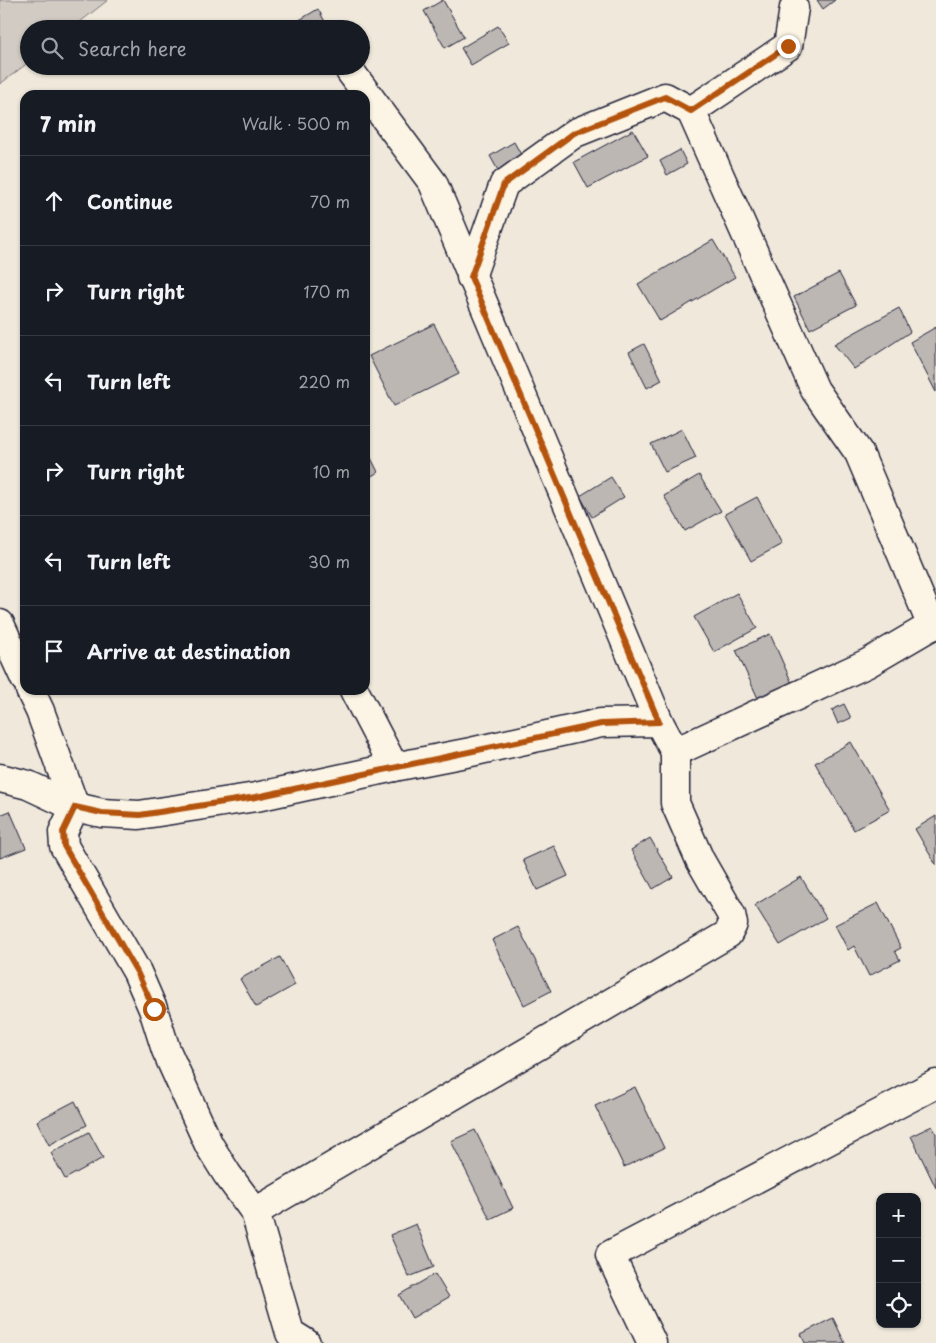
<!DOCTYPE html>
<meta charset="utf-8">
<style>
body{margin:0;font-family:"Playpen Sans",sans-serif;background:#20242c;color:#f1f3f6}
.controls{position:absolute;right:15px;bottom:15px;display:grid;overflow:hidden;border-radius:10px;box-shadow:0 1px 4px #0004}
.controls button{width:45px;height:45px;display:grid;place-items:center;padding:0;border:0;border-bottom:1px solid #363941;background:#171b24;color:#f1f3f6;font:25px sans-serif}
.stop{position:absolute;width:15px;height:15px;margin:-11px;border:4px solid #b45309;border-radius:50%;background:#fff}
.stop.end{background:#b45309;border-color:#fff;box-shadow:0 1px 5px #0008}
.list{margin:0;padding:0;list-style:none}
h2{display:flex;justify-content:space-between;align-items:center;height:65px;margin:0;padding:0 20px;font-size:21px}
h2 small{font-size:16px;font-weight:400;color:#9ea1a6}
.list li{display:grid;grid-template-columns:32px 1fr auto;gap:15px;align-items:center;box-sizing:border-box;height:90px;padding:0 20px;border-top:1px solid #363941}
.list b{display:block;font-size:19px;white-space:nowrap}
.list em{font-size:16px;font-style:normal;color:#9ea1a6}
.icon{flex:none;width:28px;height:28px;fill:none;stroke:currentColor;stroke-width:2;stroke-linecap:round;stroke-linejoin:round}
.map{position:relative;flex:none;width:936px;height:1343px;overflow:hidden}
.search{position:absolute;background:#171b24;box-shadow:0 1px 4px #0004;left:20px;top:20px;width:350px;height:55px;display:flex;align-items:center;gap:12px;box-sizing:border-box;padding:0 18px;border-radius:28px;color:#9ea1a6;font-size:19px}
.panel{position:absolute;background:#171b24;box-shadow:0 1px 4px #0004;left:20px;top:90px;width:350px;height:605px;border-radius:15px}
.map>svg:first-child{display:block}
.green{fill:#d1cbc3;stroke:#7a767f}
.building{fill:#bcb7b3;stroke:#22223b}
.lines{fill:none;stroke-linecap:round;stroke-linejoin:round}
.minor-casing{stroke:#22223b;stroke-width:31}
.minor{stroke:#fcf5e5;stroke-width:28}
.route{stroke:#b45309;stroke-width:6}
</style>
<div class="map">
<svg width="936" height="1343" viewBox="0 0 936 1343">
<rect width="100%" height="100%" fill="#efe8db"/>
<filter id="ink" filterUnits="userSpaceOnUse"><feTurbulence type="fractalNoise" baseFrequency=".02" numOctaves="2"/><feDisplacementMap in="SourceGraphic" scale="10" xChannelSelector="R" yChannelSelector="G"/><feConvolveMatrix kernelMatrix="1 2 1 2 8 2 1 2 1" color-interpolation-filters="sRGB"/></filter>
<g filter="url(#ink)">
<polygon class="green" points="0,0 108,0 71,29 29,29 29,62 0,84"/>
<g class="building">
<polygon points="443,0 464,37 445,48 424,11"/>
<polygon points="817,0 835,0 823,9"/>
<polygon points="318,9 329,29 300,29 296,22"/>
<polygon points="498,26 509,43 471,65 461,48"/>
<polygon points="633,130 648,156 588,188 574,162"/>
<polygon points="514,142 524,160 500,174 490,156"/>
<polygon points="680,150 687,164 667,175 660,161"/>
<polygon points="713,240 735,277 660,321 638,284"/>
<polygon points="839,273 856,305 810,329 794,297"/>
<polygon points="899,308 910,332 854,369 834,344"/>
<polygon points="434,324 459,374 394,406 369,356"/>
<polygon points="936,327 936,392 910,342"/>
<polygon points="644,344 662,380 647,388 629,352"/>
<polygon points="682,429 696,458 665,472 651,444"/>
<polygon points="365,446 378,472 365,480"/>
<polygon points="699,475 721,511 685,531 664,496"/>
<polygon points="611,477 624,497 592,517 580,496"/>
<polygon points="757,497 782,544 751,561 725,514"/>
<polygon points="737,593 757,628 714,652 694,617"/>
<polygon points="770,634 795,690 761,705 736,650"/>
<polygon points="844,704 851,718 838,724 832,710"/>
<polygon points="851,742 890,810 854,830 815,763"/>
<polygon points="10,811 26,848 0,858 0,815"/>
<polygon points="936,816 936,865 915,829"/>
<polygon points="650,838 673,877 653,889 631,850"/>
<polygon points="554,846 568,876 537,890 523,860"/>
<polygon points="801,877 826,918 780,945 755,905"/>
<polygon points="878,903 901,948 895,951 900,960 869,976 854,946 848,950 835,925"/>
<polygon points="518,927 551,991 524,1005 492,940"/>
<polygon points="280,957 295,985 256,1007 240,979"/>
<polygon points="635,1087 664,1148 624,1167 595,1106"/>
<polygon points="75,1101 87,1125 49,1145 37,1121"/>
<polygon points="932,1126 936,1133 936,1188 911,1136"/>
<polygon points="475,1130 513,1208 490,1219 451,1141"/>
<polygon points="89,1132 103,1158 65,1179 51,1153"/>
<polygon points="416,1224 434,1267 409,1277 390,1235"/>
<polygon points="435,1274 449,1297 412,1318 399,1295"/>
<polygon points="833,1318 845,1343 805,1343 801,1334"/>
</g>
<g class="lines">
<g class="minor-casing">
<g id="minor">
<polyline points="350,71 433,183 659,722"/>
<polyline points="691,111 815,390 859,453 932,626"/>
<polyline points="471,277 504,184 575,133 665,97 691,111 788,46 794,8"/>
<polyline points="0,624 25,679"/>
<polyline points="30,690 40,711 75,807 63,832 64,846 137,972 153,1009 166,1050 209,1145 227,1174 255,1212 290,1333 306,1343"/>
<polyline points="675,752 868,663 936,623"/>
<polyline points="0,778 28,785 75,807 102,813 139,815 256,797 394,767"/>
<polyline points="255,1212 728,934 733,924 731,914 700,860 675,803 675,752 659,722 601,723 471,752 394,767 354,690"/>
<polyline points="652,1343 610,1255 936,1084"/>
</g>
</g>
<use href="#minor" class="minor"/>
</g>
</g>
<g class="lines" filter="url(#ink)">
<polyline class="route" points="154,1009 137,972 64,846 63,832 75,807 102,813 140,815 256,797 601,724 659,722 471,277 504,184 574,133 665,97 691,111 788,46"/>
</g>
</svg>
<div class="controls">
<button>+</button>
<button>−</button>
<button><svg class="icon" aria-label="locate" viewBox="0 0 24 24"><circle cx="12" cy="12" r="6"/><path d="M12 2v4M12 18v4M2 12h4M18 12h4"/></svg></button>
</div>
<div class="stop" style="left:154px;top:1009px"></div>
<div class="stop end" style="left:788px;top:46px"></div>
<div class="search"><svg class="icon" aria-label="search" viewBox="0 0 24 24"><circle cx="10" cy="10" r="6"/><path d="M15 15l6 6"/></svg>Search here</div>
<section class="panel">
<h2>7 min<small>Walk · 500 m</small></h2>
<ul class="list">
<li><svg class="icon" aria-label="ahead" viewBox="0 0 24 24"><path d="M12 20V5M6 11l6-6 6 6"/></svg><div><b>Continue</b></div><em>70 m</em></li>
<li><svg class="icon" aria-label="right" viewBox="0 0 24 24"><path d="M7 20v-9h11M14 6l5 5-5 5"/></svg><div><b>Turn right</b></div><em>170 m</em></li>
<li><svg class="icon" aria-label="left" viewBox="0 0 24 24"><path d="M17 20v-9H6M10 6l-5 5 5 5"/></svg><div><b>Turn left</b></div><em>220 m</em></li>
<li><svg class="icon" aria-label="right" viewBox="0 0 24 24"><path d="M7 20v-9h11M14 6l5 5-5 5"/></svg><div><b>Turn right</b></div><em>10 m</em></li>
<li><svg class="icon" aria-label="left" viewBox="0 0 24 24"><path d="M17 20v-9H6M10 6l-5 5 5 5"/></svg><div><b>Turn left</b></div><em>30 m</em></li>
<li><svg class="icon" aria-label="arrive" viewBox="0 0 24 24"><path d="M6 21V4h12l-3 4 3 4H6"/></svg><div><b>Arrive at destination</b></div></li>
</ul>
</section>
</div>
